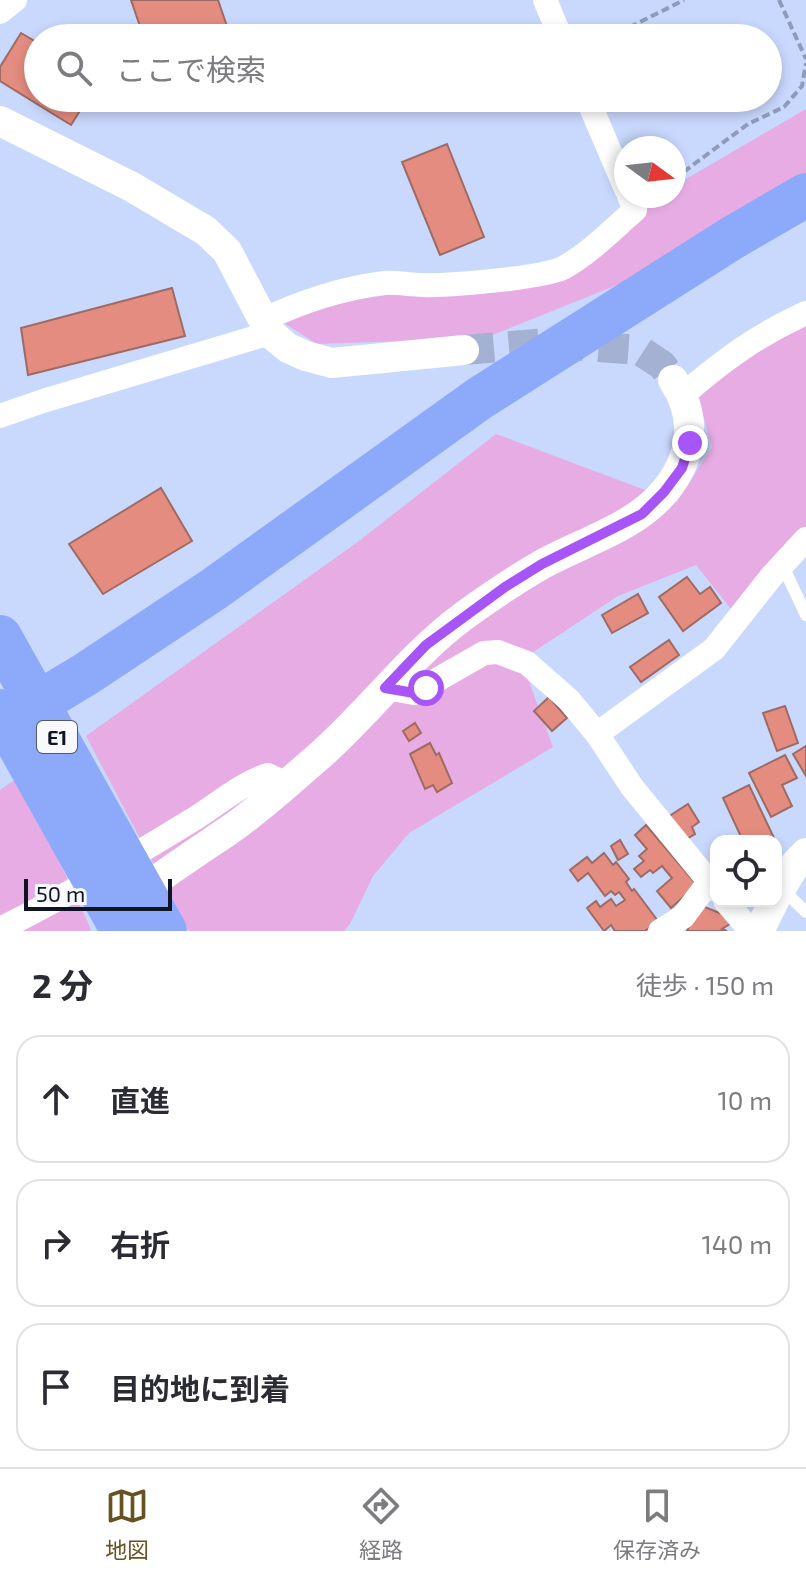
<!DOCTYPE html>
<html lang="ja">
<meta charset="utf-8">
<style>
body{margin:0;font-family:"Exo 2","Noto Sans JP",sans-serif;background:#f2f2f3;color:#2b2b33}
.controls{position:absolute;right:24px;bottom:24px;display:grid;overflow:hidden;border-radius:16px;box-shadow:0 4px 12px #0003}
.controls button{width:72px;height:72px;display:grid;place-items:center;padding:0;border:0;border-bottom:2px solid #e1e1e2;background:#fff;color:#2b2b33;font:40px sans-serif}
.compass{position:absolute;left:614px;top:136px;width:72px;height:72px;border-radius:50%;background:#fff;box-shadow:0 4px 12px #0003;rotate:105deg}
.scale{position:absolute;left:24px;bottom:20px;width:148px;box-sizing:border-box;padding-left:8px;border:4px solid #0f1525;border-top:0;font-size:22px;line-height:28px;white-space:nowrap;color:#0f1525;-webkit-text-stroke:6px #f7f9fe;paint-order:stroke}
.stop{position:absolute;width:24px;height:24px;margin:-18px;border:6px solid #a855f7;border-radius:50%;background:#fff}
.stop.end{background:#a855f7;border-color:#fff;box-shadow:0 2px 8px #0008}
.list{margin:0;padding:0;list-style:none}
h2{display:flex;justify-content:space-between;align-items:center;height:104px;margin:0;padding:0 32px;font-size:34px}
h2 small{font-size:26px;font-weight:400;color:#7c7c81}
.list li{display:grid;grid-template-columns:52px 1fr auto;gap:24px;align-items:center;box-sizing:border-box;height:128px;margin:0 16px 16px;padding:0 16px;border:2px solid #e1e1e2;border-radius:24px}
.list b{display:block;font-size:30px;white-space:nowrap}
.list em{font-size:26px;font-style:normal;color:#7c7c81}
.icon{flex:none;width:44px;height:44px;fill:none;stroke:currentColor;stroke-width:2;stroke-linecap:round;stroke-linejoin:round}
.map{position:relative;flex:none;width:806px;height:931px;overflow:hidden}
.search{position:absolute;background:#fff;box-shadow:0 4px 12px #0003;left:24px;right:24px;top:24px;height:88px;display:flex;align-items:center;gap:20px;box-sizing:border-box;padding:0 28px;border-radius:44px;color:#7c7c81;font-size:30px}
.sheet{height:536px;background:#fff}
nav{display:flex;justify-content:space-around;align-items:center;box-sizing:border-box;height:112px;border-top:2px solid #e1e1e2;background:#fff;font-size:22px;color:#7c7c81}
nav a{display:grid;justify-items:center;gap:4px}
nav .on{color:#665321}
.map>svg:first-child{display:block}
.green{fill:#e6ace3}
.building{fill:#e48c80;stroke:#9e6b64;stroke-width:2}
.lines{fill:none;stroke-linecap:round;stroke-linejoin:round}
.tertiary-tunnel{stroke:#a4b1d2;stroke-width:30;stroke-dasharray:30 15;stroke-linecap:butt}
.path{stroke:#8f9bba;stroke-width:4;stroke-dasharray:8 4;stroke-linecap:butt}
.service{stroke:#fff;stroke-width:12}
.minor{stroke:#fff;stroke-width:24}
.tertiary{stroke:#fff;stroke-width:30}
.motorway{stroke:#8daafa;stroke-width:44}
.route{stroke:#a855f7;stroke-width:10}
.labels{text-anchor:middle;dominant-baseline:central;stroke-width:6;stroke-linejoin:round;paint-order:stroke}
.shield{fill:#f7f9fe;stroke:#555966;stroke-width:2}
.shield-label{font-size:20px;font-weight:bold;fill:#0f1525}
</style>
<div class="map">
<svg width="806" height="931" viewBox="0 0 806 931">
<rect width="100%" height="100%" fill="#c9d8fd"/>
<g class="green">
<polygon points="806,109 806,174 657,269 485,338 317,344 284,323 349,289 577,258 635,210 657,196 674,196 674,186"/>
<polygon points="806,323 806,551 735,614 696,565 618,596 521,660 553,747 409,833 373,876 350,924 344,931 189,931 86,736 359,541 496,434 677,502 712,447 698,397 723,373"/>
<polygon points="19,777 87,920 91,931 0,931 0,790"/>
</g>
<g class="building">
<polygon points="131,0 218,0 231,38 144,38"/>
<polygon points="21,33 38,43 38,98 88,98 71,125 0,81 0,67"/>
<polygon points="447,144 484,237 440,255 402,162"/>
<polygon points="172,288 185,336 28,375 21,328"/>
<polygon points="161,488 192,541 103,594 69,544"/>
<polygon points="687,577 700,594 710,587 721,603 683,631 659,597"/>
<polygon points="638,594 648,613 612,633 602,615"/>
<polygon points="669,640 679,655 641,682 630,667"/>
<polygon points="549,697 567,718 552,731 534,711"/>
<polygon points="785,706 798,743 777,751 763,713"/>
<polygon points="415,723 421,733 409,741 403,731"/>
<polygon points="430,743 436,755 439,753 452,783 437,792 433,785 425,789 410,754"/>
<polygon points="806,746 806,776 793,754"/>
<polygon points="785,755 797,778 782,785 792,806 771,817 749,773"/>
<polygon points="749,785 774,838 766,841 743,841 723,798"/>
<polygon points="688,804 699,822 692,827 695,834 685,840 668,817"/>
<polygon points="646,825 697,885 671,908 657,891 672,878 662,866 653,873 650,870 641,877 634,869 644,861 639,856 647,849 635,835"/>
<polygon points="620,840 628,854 618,860 611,846"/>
<polygon points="604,853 613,865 616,862 629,879 626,882 632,891 634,889 658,921 645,931 615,931 611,925 604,931 587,908 596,901 600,907 611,899 616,906 625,900 619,892 615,895 611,891 605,896 588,873 578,881 570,870 587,857 592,863"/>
<polygon points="702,906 725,915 730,924 722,929 727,931 687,931 693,915"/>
</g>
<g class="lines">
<polyline class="tertiary-tunnel" points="464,350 546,343 639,350 662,365 673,380"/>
<g class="path">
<polyline points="779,0 806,59"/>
<polyline points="608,38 684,0"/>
<polyline points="674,179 748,124 784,107 802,86 806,63"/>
</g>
<g class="service">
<polyline points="782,564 806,615"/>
<polyline points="782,889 806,912"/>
</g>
<g class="minor">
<polyline points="545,0 561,38"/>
<polyline points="0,12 15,0"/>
<polyline points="587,98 626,189"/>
<path d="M262,320C302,302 341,288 385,283C397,282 410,285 422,285C448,286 542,278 563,268C590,253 612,230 635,210L629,196"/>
<path d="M683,395C722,361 759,334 806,313"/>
<polyline points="0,416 43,401 270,333"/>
<polyline points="385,688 414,693 484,653 498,652 527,663 569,700 597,734 632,787 716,890"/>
<polyline points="597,734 714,649 771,577 806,539"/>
<polyline points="725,901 751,931"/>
<path d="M0,929C65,897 127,860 189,822C215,807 239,784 268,775L287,784"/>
<polyline points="660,931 683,917 709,882 716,880"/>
</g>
<g class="tertiary">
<polyline points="0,121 132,187 206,231 227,251 270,333 288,348 306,356 332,363 464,350"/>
<polyline points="776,897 796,863 806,853"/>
<path d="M128,901C160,876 194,854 228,831C259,810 288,783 317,758C369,713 409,656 465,615C490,597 515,580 541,565C582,542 635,528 665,491C693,457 698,417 673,380"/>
<polyline points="759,931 774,901"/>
</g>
<g class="motorway">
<polyline points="0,637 165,931"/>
<polyline points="0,711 123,931"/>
<polyline points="0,726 86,674 214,589 480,398 732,238 806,195"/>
</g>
</g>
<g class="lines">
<polyline class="route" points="426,688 414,693 385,688 426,645 505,587 542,564 642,514 664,492 682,468 690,443"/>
</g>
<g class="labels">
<rect class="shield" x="37" y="721" width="40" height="32" rx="6"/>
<g class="shield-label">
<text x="57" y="737">E1</text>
</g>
</g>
</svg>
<div class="controls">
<button><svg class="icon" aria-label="locate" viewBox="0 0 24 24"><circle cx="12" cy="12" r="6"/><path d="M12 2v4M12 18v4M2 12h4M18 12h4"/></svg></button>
</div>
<svg class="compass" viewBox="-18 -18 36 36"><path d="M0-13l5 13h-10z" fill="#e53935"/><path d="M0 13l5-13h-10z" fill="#7c7c81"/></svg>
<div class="scale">50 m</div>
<div class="stop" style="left:426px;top:688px"></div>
<div class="stop end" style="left:690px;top:443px"></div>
<div class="search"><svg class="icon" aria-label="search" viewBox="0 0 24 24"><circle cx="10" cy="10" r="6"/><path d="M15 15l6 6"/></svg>ここで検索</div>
</div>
<section class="sheet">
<h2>2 分<small>徒歩 · 150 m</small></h2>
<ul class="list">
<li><svg class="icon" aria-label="ahead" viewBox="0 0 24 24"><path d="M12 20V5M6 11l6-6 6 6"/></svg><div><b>直進</b></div><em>10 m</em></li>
<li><svg class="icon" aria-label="right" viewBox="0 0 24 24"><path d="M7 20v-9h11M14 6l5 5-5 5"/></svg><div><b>右折</b></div><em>140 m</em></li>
<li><svg class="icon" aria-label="arrive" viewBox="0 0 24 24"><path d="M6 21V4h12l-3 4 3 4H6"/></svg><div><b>目的地に到着</b></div></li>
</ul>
</section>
<nav>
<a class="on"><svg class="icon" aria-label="map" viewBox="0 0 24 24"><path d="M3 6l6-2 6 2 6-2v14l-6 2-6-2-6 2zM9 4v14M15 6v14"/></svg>地図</a>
<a><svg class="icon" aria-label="directions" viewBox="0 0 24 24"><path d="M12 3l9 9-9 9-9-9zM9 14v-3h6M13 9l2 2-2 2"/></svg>経路</a>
<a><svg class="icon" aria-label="saved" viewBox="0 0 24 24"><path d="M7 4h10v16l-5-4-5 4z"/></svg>保存済み</a>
</nav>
